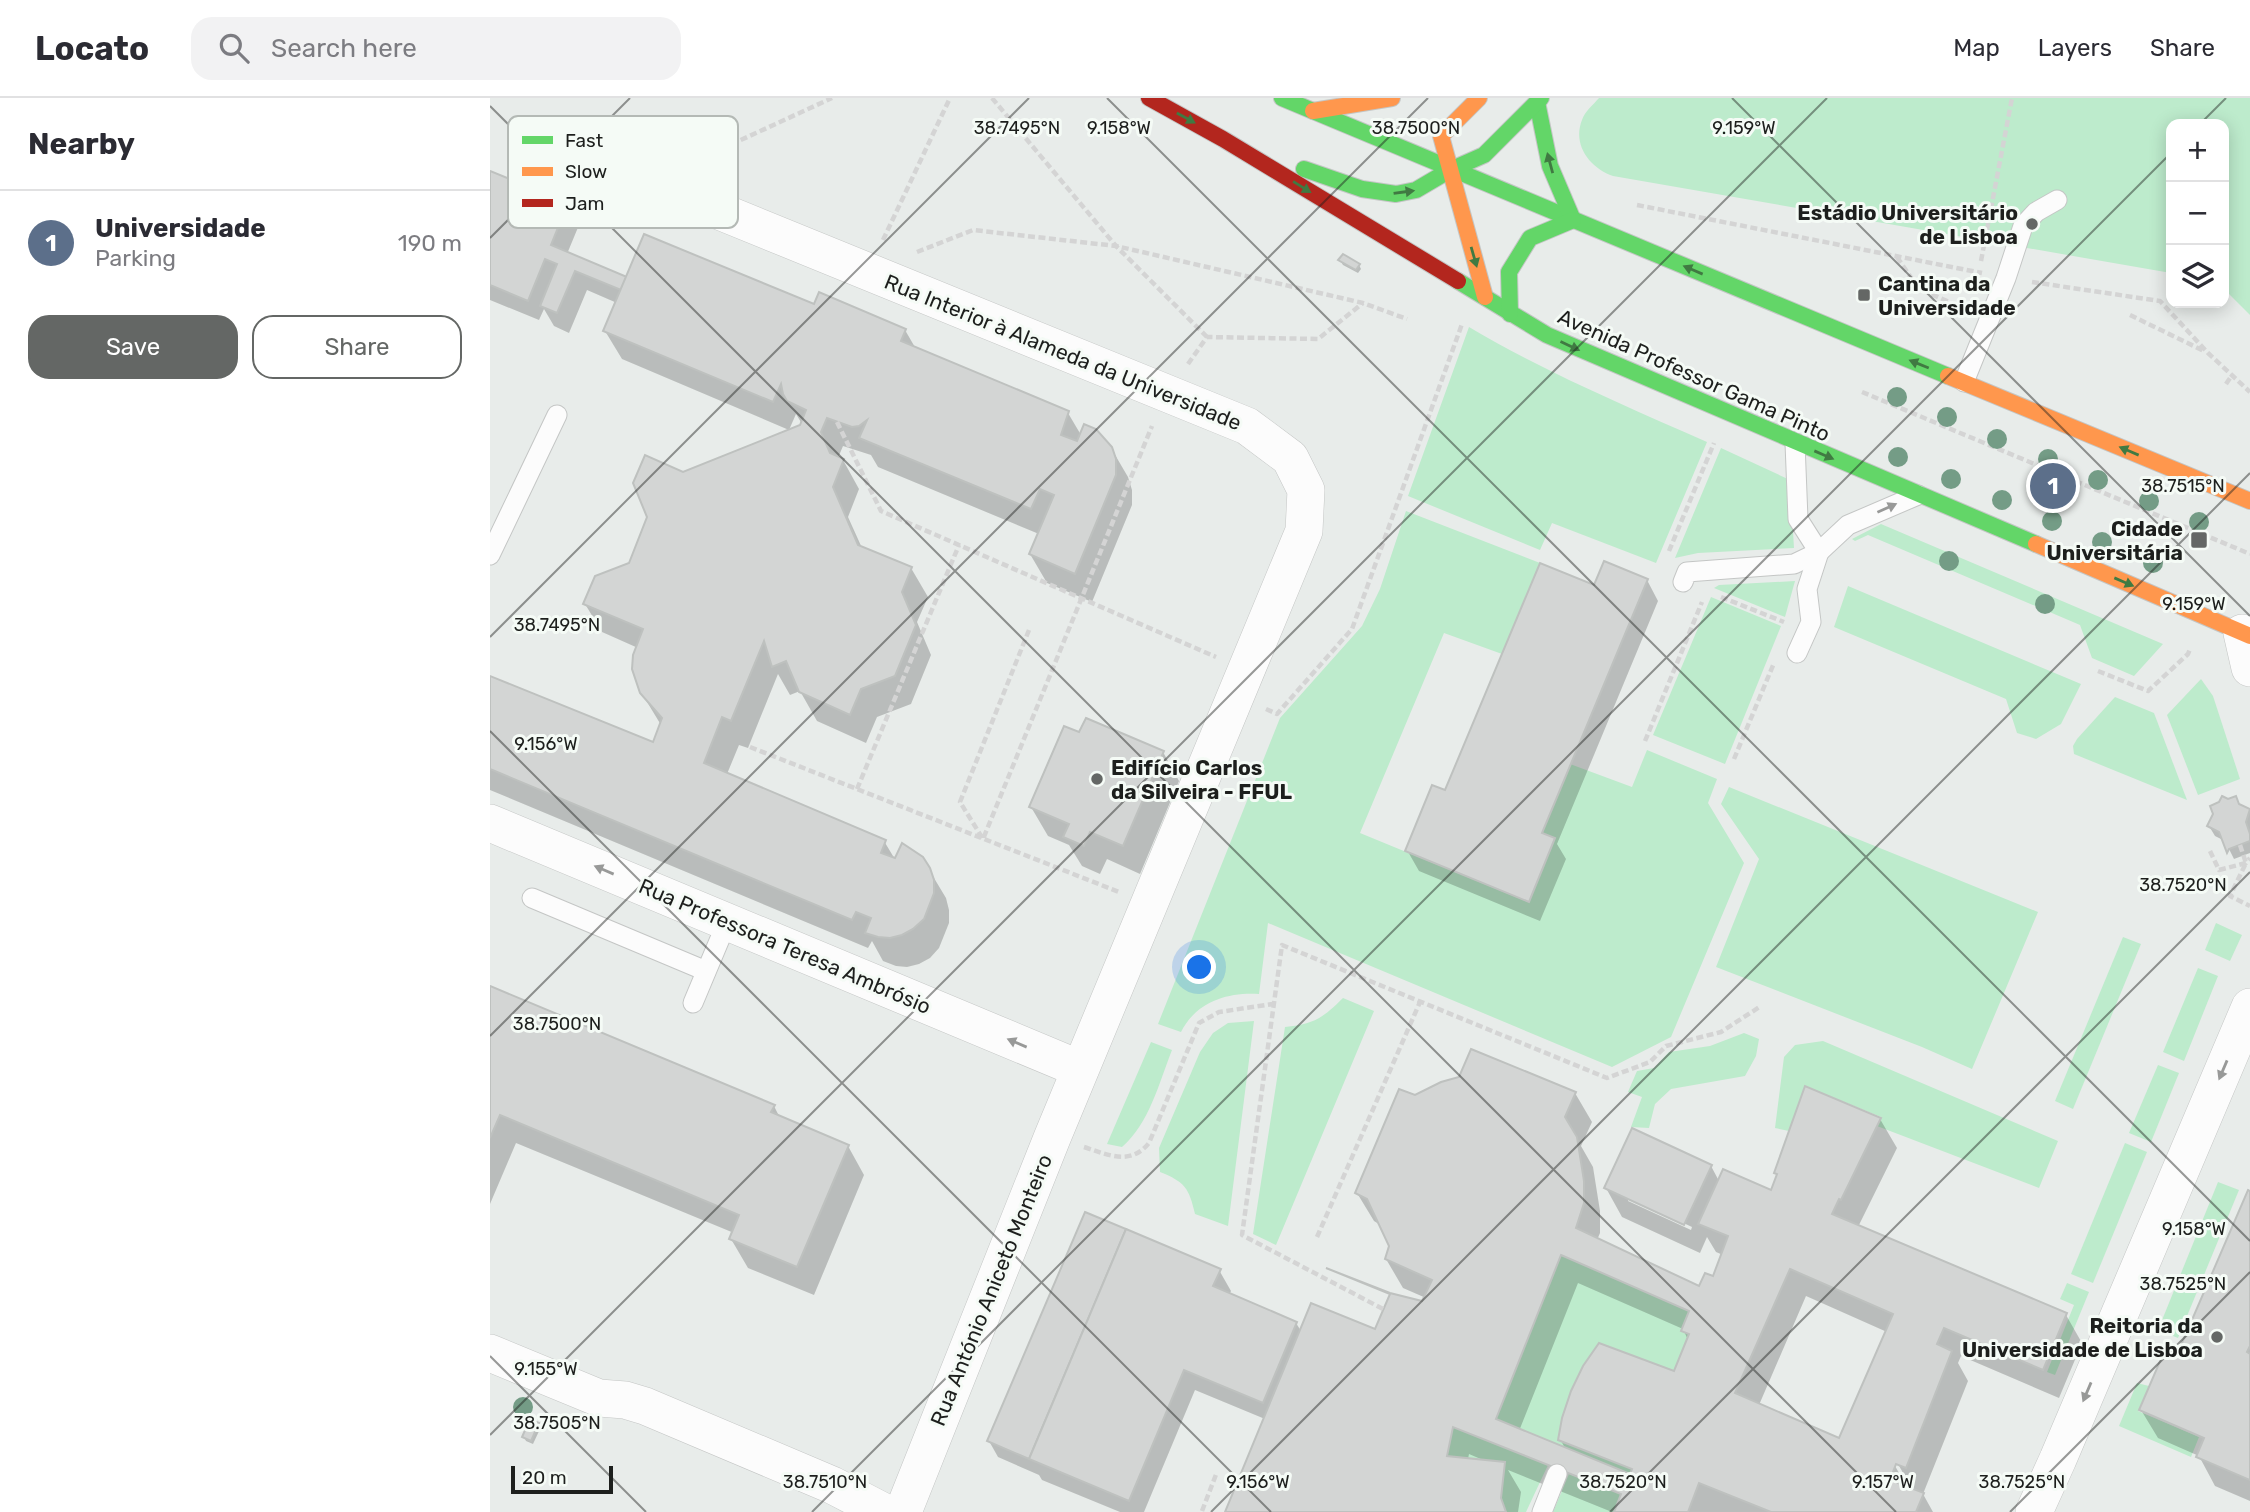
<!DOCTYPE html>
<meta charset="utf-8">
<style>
body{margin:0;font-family:Rubik,sans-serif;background:#f2f2f3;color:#2b2b33}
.controls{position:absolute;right:21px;top:21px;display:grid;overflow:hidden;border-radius:14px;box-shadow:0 4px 18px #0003}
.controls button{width:63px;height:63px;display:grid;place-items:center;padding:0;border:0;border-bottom:2px solid #e1e1e2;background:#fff;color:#2b2b33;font:35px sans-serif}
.scale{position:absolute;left:21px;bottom:18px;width:102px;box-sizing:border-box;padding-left:7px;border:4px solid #1d1f1d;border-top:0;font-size:19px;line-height:24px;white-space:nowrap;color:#1d1f1d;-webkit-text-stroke:5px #f5fbf6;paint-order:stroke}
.you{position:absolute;left:710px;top:870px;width:24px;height:24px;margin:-18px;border:5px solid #fff;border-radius:50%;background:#1a73e8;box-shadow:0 0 0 10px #1a73e833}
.badge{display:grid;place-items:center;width:46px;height:46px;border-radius:50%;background:#646765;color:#fff;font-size:23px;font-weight:700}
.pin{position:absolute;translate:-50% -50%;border:4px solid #fff;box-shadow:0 2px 7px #0006}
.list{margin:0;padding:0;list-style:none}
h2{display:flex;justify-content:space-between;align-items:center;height:91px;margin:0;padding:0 28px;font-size:30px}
h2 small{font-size:23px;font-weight:400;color:#7c7c81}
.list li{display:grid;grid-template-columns:46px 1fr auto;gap:21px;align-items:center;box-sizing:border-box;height:105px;padding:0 28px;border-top:2px solid #e1e1e2}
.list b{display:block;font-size:26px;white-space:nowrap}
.list p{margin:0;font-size:23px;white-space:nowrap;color:#7c7c81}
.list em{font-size:23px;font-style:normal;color:#7c7c81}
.actions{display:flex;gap:14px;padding:21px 28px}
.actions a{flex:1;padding:16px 0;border:2px solid #646765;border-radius:21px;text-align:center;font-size:24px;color:#646765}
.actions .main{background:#646765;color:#fff}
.icon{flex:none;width:38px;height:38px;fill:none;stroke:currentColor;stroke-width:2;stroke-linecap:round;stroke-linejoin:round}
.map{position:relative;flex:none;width:1760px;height:1414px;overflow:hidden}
header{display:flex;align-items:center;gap:42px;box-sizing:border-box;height:98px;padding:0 35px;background:#fff;border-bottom:2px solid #e1e1e2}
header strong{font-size:33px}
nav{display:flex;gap:38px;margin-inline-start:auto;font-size:24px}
.search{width:490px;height:63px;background:#f2f2f3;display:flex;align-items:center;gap:18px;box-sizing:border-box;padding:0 24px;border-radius:21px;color:#7c7c81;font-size:26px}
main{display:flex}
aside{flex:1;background:#fff}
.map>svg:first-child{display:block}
.green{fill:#bdebcc}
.shadow{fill:#0003;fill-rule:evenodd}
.building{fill:#d3d5d4;stroke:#bec1bf;stroke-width:2;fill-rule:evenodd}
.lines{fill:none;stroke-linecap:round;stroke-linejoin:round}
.lane-casing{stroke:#c4c6c5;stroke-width:21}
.street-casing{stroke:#c4c6c5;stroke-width:38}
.fast-casing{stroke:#c4c6c5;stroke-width:18}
.slow-casing{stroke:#c4c6c5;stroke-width:18}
.jam-casing{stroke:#c4c6c5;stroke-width:18}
.path{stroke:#d4d4d4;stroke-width:4.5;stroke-dasharray:7 3.5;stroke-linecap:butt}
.lane{stroke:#fcfcfc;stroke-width:19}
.street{stroke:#fcfcfc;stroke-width:37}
.fast{stroke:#63d668;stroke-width:16}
.slow{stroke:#ff974d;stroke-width:16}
.jam{stroke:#b3261e;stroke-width:16}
.tree{fill:#749c86}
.oneway{fill:#407a42}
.oneway2{fill:#989998}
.ticks{fill:none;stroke:#1d1f1d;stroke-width:2;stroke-opacity:0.45}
.poi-dot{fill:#646765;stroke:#f5fbf6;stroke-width:2.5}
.labels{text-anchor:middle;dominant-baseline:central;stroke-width:6;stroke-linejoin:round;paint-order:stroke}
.poi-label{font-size:21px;font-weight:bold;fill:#1d1f1d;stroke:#f5fbf6;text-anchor:end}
.street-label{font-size:21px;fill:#1d1f1d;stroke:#f5fbf6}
.key{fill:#f5fbf6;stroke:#b4b9b5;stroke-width:2}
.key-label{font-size:19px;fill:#1d1f1d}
.ticks-label{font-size:18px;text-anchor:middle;fill:#1d1f1d;stroke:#f5fbf6;stroke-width:6;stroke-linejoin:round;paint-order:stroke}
</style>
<header>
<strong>Locato</strong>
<div class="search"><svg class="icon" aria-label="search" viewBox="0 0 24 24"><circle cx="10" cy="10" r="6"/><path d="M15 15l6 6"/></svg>Search here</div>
<nav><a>Map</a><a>Layers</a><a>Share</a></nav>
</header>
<main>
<aside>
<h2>Nearby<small></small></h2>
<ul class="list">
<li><span class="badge" style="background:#5c6f8a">1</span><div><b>Universidade</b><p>Parking</p></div><em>190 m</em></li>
</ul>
<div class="actions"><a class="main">Save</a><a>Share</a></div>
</aside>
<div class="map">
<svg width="1760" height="1414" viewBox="0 0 1760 1414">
<rect width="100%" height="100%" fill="#e8ecea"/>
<g class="green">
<path d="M1109,0H1760V217L1734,191V26H1681V175L1123,78C1100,70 1082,47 1092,22C1095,13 1103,7 1109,0Z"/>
<path d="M979,229C1055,274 1136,308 1217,344L1166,465L1062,425L1050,452L918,398Z"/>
<polygon points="1231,350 1300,382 1304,450 1208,455 1185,460"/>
<path d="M916,413L1050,465L1012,556L954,535L870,735L1038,804L1065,740L1052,735L1080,666L1142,689L1157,652L1227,681L1218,705L1254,765L1181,939L1122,969L778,825L769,896C737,894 706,904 691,934L668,926L790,620L872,528L890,491Z"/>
<polygon points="1391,426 1673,546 1644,578 1602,560 1590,527 1378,437 1365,443 1362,441"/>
<polygon points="1305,483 1295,519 1224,490 1229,487"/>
<polygon points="1358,488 1591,586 1571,626 1546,641 1527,635 1516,601 1344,529"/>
<polygon points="1221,499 1291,528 1235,666 1163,637"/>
<polygon points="1711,581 1723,598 1750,681 1708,697 1677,617"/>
<polygon points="1625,599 1664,615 1697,702 1584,656 1583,648 1587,641"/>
<polygon points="1239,689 1548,814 1482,971 1432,949 1226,869 1269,761 1231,706"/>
<polygon points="1726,825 1752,837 1740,863 1715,852"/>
<polygon points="1633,839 1651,846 1583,1011 1565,1003"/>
<polygon points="1708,870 1728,878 1694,963 1673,954"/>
<path d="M853,900L884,913L786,1147L763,1136L795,929C824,926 833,920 853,900Z"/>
<path d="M764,923L738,1128L705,1116C699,1090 695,1084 670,1074L669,1050L710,954L723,935L738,925Z"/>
<polygon points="1254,935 1269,941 1266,958 1255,978 1181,991 1165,1006 1159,1030 1141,1029 1152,999 1138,994 1147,973 1164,970 1179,954 1220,948"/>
<polygon points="1333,943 1568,1043 1549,1090 1387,1028 1391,1019 1315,988 1299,1033 1285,1030 1294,959 1305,947"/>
<path d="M661,944L682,952C669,985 659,1026 632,1049L617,1046Z"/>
<polygon points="1668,967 1689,975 1661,1044 1639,1035"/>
<polygon points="1635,1045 1657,1054 1603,1185 1581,1176"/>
<polygon points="1728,1084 1749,1092 1688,1240 1668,1232"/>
<path d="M1071,1157L1199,1213L1191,1233L1199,1236L1184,1273L1110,1245C1088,1275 1074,1305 1068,1342L1142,1371L1140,1376L1006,1321Z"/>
<polygon points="1577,1185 1599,1194 1565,1277 1557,1274 1584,1207 1570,1201"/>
<polygon points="1647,1285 1659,1288 1648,1313 1709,1339 1701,1359 1629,1328"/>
<polygon points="963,1329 1058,1367 1036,1414 1016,1414 1011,1400 1015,1364 957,1358"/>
<polygon points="1079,1376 1131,1396 1124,1414 1063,1414"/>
</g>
<g class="shadow">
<polygon points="0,75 77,107 89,127 77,156 137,181 325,209 415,232 426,251 578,315 591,337 621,350 638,379 642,392 642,407 602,504 557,485 540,456 549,436 388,369 381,357 353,348 348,360 353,362 369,391 358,419 372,450 421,470 438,499 427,524 441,557 421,606 387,619 376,645 327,623 310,593 300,597 288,576 258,650 249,647 237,676 394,743 406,763 438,770 456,800 459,812 459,825 449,850 440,860 429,866 417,869 406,868 393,863 382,843 378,850 0,692 0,580 164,646 171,627 151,594 148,550 112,534 95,506 140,466 193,375 311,329 312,326 306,316 299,332 132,261 115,233 127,205 97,192 79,235 64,228 54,211 49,222 0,202"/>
<polygon points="850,162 869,167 871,171 868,175 853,167"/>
<polygon points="1157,482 1168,503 1067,746 1076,761 1050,823 929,773 917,752 956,695 1105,489"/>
<polygon points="673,654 689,683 650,776 617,761 610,776 592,768 579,747 558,738 541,709"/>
<polygon points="1750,708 1760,713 1760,755 1744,761 1735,743 1725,738 1719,728"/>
<polygon points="0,890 284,1008 290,1020 358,1048 374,1077 324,1197 258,1170 241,1141 244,1135 26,1045 0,1106"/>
<path d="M1085,995L1102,1024L1091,1048L1103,1069L1110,1113V1135L1107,1142L1210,1190L1224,1181L1233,1157L1226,1154L1217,1139L1210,1155L1132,1119L1116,1090L1221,1068L1229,1083L1282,1094L1288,1078L1286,1075L1390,1021L1407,1050L1368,1129L1576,1217L1592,1245L1569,1300L1471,1258L1468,1265L1478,1283L1433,1396L1443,1414H1122L1018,1372L1031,1394L1028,1414H737L775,1321L705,1292L654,1414H630L552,1382L549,1377L508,1359L499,1343L729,1172L741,1193L739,1197L806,1225L811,1233H886L933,1205L936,1200L913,1190L896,1161L901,1147L892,1128L884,1123L867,1095L925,999ZM1138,1099L1202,1129L1201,1132L1138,1103ZM1088,1185L1193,1231L1198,1242L1185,1275L1070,1341L1076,1352L1029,1333ZM1316,1198L1397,1234L1349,1342L1269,1307ZM979,1356L993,1362L978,1361ZM1403,1357L1422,1391H1418L1400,1359Z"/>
<polygon points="1759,1094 1760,1095 1760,1403 1725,1388 1709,1358 1668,1340 1651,1312 1687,1261"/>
<polygon points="47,1327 50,1331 43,1346 36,1343 34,1339"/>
</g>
<g class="building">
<polygon points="0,73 78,105 61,147 137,179 131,192 85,173 67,215 50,208 67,166 55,161 38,203 0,187"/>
<polygon points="154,136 324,206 329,194 416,231 411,243 579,313 571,337 587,343 594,326 606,331 622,349 626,361 626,377 585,476 539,456 564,397 550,391 541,411 369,340 377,322 369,328 362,329 337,320 331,334 340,355 354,361 343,389 368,447 422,469 412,494 426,527 405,578 371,591 360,617 309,594 296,563 282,569 274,543 241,623 232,619 214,665 396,742 391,755 405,760 412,745 433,759 440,770 444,782 444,795 434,821 423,831 412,837 400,840 388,839 375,835 381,820 366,814 362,822 0,671 0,578 163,644 172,620 150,595 142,571 143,557 153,531 93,506 105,478 139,465 157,419 143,385 155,357 193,374 310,327 316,312 297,303 293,296 291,286 283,304 113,233"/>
<polygon points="853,156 870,166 866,172 848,162"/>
<polygon points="1114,463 1158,481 1052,735 1065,740 1039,804 915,753 942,687 955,692 1050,465 1104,487"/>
<polygon points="596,620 674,653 633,748 600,734 594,748 573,739 579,726 539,709 574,628 589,634"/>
<polygon points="1732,698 1738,701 1746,698 1749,706 1760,711 1756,724 1760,736 1760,743 1739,751 1737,755 1729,734 1717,728 1723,716 1720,708 1729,704"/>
<polygon points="0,888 285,1007 281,1014 359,1047 307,1169 239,1141 249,1117 10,1017 0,1040"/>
<path d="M981,951L1086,994L1075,1019L1087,1039L1094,1083V1105L1086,1130L1209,1188L1215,1175L1223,1178L1238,1138L1208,1126L1233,1071L1281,1092L1287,1076L1284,1075L1315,988L1391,1020L1351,1102L1349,1101L1342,1116L1577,1215L1553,1272L1454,1230L1447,1246L1462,1253L1416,1370L1406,1366L1400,1382L1434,1395L1426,1414H1281L1209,1385L1198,1414H1124L1131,1396L963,1329L957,1358L1015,1364L1011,1400L1016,1414H735L821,1205L885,1231L900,1196L836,1170L900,1195L932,1203L942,1182L895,1161L899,1148L877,1101L865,1095L909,991L925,997L951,984L969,979ZM1071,1157L1199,1213L1191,1233L1199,1236L1184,1273L1109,1245L1093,1268L1081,1293L1072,1320L1068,1342L1142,1371L1140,1376L1006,1321ZM1300,1171L1403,1216L1349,1340L1245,1295Z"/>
<polygon points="1142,1030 1222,1067 1194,1127 1114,1090"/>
<polygon points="1758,1092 1760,1093 1760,1248 1757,1254 1760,1256 1760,1382 1706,1359 1714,1340 1649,1312 1674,1254 1686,1259"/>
<polygon points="595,1114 636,1131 539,1361 497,1343"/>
<polygon points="636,1131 731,1171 723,1188 807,1224 773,1305 694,1272 639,1403 539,1361"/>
<polygon points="40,1321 49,1325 41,1343 32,1339"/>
</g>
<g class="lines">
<g class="lane-casing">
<g id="lane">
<polyline points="1474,284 1516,180 1533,128 1546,114 1567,102"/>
<polyline points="1305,345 1308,421 1329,454 1317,491 1321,524 1307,555"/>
<polyline points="0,457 67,317"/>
<polyline points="1193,484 1197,474 1304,466 1329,454 1358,427 1428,397"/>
<polyline points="42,800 216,873"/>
<polyline points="203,905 237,824"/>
<polyline points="1052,1414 1067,1376"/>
</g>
</g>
<g class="street-casing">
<g id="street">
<polyline points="158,84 757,328 800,360 816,392 814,433 562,1040 413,1414"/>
<polyline points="1752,535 1760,570"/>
<polyline points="0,725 590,971"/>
<polyline points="0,1255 109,1300 135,1302 155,1308 342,1387 394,1414"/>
<polyline points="1544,1414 1568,1361 1760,909"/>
</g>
</g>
<g class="fast-casing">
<g id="fast">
<polyline points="792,0 1458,278"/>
<polyline points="1047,4 1060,68 1083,122"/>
<polyline points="814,71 872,91 906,96 926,92 960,72 994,57 1051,0"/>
<polyline points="968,183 1057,237 1546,446"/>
<polyline points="1020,216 1019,174 1040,140 1083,122"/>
</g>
</g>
<g class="slow-casing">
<g id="slow">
<polyline points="989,0 951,38 995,199"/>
<polyline points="823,13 902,0"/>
<polyline points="1458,278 1760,403"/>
<polyline points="1546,446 1760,538"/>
</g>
</g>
<g class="jam-casing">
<polyline id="jam" points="659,0 733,41 968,183"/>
</g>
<g class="path">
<polyline points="502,0 626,148 717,239"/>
<polyline points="203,64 342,0"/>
<polyline points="1147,107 1492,175"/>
<polyline points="393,142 460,0"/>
<polyline points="427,154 483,132 626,148 873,205 917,221"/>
<polyline points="1407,159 1428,190 1470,209"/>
<polyline points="1491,163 1522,0"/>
<polyline points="1542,184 1670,203 1718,255 1760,294"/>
<polyline points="1640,217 1714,253"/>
<polyline points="698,266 717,239 828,241 873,205"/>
<polyline points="1736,286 1742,277"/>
<polyline points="1372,294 1760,456"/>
<polyline points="347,324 391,413 726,559"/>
<polyline points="1179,453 1224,345"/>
<polyline points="1231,499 1294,524"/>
<polyline points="539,532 470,704 493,741 662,328"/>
<polyline points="1608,573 1658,593 1698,556 1700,551"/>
<polyline points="776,611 787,616 862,531 972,226"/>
<polyline points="1155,643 1212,504"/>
<polyline points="260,649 629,794"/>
<polyline points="1244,661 1284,565"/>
<polyline points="367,691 469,447"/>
<polyline points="1750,747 1756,765 1740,798 1760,808"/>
<polyline points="1720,753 1729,772 1756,765 1760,760"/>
<path d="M594,1049C619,1057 640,1068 659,1045L709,925L729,914L783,906"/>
<polyline points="827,1139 930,904"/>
<polyline points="893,1211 752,1137 792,847 1117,980 1160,964 1176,948 1231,934 1271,908"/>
<polyline points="712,1413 727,1374"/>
</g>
<use href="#lane" class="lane"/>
<use href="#street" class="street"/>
<use href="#fast" class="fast"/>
<use href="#slow" class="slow"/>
<use href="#jam" class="jam"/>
</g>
<g class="tree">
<circle cx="1407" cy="299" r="10"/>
<circle cx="1457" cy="319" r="10"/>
<circle cx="1507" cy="341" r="10"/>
<circle cx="1408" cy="359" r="10"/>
<circle cx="1558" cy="361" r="10"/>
<circle cx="1461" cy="381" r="10"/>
<circle cx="1608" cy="382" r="10"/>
<circle cx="1512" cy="402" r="10"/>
<circle cx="1659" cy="403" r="10"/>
<circle cx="1562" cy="423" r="10"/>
<circle cx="1709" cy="424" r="10"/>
<circle cx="1612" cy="444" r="10"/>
<circle cx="1459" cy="463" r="10"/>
<circle cx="1663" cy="465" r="10"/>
<circle cx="1555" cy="506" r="10"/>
<circle cx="33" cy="1309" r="10"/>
</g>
<defs><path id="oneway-solid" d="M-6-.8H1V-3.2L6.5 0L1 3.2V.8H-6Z" transform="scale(1.75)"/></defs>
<g class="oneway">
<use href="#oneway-solid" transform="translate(696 20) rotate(29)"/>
<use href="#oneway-solid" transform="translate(1060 65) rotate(-105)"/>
<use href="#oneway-solid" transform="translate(812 89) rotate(32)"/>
<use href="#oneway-solid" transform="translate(914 94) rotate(-8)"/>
<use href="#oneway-solid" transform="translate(984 159) rotate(74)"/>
<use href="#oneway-solid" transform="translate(1203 172) rotate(-157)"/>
<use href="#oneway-solid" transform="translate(1080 248) rotate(25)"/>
<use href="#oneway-solid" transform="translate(1429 266) rotate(-158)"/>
<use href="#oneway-solid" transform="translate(1639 353) rotate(-157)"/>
<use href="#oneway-solid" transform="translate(1334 357) rotate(23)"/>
<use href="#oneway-solid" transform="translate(1634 484) rotate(23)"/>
</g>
<g class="oneway2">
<use href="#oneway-solid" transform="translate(1397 410) rotate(-24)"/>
<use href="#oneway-solid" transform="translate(114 772) rotate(-157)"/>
<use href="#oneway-solid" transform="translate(527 945) rotate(-157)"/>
<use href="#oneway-solid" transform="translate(1733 972) rotate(113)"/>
<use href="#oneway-solid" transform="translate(1597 1294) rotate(113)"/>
</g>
<path class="ticks" d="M617,0L1760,1143M1242,0L1760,518M0,8L1406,1414M1710,26L1736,0M0,140L140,0M0,539L539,0M0,633L781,1414M0,938L938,0M0,1258L156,1414M0,1337L1337,0M322,1414L1681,55M721,1414L1760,375M1120,1414L1760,774M1520,1414L1760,1174"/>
<g class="poi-dot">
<circle cx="1542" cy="126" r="7"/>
<rect x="1367" y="190" width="14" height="14" rx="3.5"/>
<rect x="1700" y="433" width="18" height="18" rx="3.5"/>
<circle cx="607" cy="681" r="7"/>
<circle cx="1727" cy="1239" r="7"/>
</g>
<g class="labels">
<g class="poi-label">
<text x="1528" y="114">Estádio Universitário<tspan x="1528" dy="24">de Lisboa</tspan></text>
<text x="1388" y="185" text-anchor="start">Cantina da<tspan x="1388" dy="24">Universidade</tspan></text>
<text x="1693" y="430">Cidade<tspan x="1693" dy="24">Universitária</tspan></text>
<text x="621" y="669" text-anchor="start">Edifício Carlos<tspan x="621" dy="24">da Silveira - FFUL</tspan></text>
<text x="1713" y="1227">Reitoria da<tspan x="1713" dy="24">Universidade de Lisboa</tspan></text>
</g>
<g class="street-label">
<text transform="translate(573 254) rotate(22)">Rua Interior à Alameda da Universidade</text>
<text transform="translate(1204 277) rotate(24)">Avenida Professor Gama Pinto</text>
<text transform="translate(295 848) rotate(23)">Rua Professora Teresa Ambrósio</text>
<text transform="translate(501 1192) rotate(-68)">Rua António Aniceto Monteiro</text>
</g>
</g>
<rect x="18" y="18" width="230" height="112" rx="10" class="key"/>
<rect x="32" y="38" width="31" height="8" fill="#63d668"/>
<rect x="32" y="69" width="31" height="9" fill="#ff974d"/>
<rect x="32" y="101" width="31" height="8" fill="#b3261e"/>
<g class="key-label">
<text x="75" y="49">Fast</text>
<text x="75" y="80">Slow</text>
<text x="75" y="112">Jam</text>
</g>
<g class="ticks-label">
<text x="527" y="36">38.7495°N</text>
<text x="629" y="36">9.158°W</text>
<text x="926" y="36">38.7500°N</text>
<text x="1254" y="36">9.159°W</text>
<text x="1693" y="394">38.7515°N</text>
<text x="1704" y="512">9.159°W</text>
<text x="67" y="533">38.7495°N</text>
<text x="56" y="652">9.156°W</text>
<text x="1693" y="793">38.7520°N</text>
<text x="67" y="932">38.7500°N</text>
<text x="1704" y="1137">9.158°W</text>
<text x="1693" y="1192">38.7525°N</text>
<text x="56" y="1277">9.155°W</text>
<text x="67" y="1331">38.7505°N</text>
<text x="335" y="1390">38.7510°N</text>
<text x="1133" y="1390">38.7520°N</text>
<text x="1532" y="1390">38.7525°N</text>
<text x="768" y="1390">9.156°W</text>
<text x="1393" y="1390">9.157°W</text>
</g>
</svg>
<div class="controls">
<button>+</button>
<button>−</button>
<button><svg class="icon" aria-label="layers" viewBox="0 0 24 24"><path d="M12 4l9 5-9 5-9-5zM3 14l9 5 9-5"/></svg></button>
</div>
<div class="scale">20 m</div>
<div class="you"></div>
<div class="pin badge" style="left:1563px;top:388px;background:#5c6f8a">1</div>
</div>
</main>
